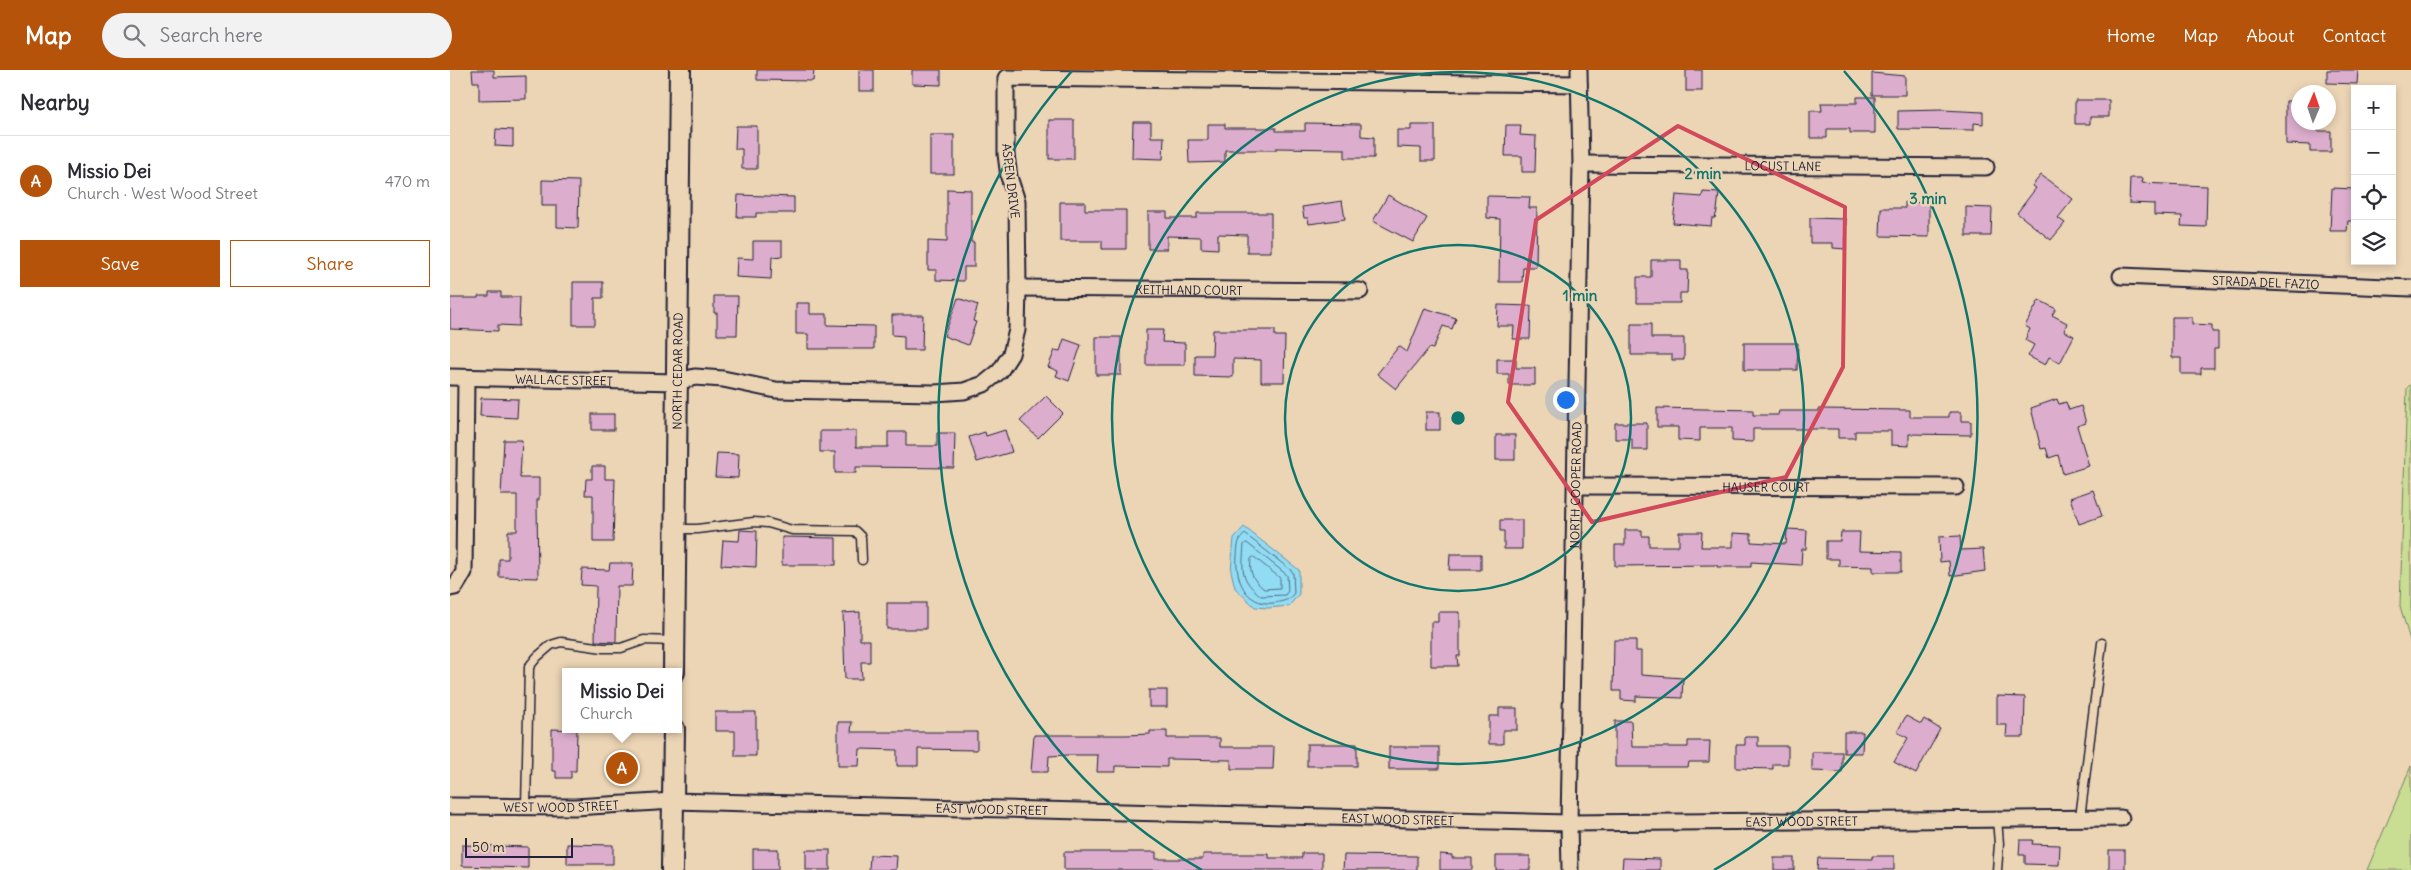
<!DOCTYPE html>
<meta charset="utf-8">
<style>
body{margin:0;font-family:Delius,sans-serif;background:#f2f2f3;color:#2b2b33}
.controls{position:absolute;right:15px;top:15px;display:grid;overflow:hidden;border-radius:0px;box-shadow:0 2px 8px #0003}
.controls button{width:45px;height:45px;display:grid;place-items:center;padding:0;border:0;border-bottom:1px solid #e1e1e2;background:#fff;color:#2b2b33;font:25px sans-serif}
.compass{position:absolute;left:1841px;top:15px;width:45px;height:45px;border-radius:50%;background:#fff;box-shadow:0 2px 8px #0003;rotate:2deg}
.scale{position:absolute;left:15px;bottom:12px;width:108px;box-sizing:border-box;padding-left:5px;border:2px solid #22223b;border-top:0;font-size:14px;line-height:18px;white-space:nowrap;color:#22223b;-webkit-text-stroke:4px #ecd5b5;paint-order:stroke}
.you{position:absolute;left:1115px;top:329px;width:18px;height:18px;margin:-12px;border:4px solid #fff;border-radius:50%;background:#1a73e8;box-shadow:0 0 0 8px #1a73e833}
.badge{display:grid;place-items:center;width:32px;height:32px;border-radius:50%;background:#b45309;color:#fff;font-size:16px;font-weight:700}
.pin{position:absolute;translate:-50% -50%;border:2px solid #fff;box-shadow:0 1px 5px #0006}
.popup{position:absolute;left:112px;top:598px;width:120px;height:65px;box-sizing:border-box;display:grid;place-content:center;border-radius:0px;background:#fff;filter:drop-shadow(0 1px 4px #0005);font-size:16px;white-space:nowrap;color:#7c7c81}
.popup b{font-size:19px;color:#2b2b33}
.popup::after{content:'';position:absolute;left:50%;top:100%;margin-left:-10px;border:10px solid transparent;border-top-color:#fff}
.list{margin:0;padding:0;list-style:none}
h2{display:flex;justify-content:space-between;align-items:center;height:65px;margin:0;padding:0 20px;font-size:21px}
h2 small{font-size:16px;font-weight:400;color:#7c7c81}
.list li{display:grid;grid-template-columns:32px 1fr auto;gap:15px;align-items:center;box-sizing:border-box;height:90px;padding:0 20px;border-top:1px solid #e1e1e2}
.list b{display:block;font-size:19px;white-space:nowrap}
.list p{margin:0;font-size:16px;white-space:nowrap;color:#7c7c81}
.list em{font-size:16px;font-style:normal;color:#7c7c81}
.actions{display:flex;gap:10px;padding:15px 20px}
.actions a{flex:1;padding:11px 0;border:1px solid #b45309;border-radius:0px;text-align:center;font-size:18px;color:#b45309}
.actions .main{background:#b45309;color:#fff}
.icon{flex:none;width:28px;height:28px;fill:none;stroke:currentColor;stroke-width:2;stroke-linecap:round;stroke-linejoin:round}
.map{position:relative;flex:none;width:1961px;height:800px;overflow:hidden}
header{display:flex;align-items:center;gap:30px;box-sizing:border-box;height:70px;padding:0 25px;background:#b45309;color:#fff}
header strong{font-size:24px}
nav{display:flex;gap:28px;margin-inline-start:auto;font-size:18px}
.search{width:350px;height:45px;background:#f2f2f3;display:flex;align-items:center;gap:12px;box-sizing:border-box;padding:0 18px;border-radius:28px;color:#7c7c81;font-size:19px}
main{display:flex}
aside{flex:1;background:#fff}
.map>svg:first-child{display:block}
.green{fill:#c9de93;stroke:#768067}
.water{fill:#92dcf3;stroke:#6592a9}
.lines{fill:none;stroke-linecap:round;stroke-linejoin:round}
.shore{stroke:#4f6c85;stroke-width:1}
.building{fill:#dcadcd;stroke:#22223b}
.lane-casing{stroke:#22223b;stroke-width:11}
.street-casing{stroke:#22223b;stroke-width:19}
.secondary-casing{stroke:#22223b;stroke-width:24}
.lane{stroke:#ecd5b5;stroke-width:8}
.street{stroke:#ecd5b5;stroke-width:15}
.secondary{stroke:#ecd5b5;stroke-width:20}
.marked{fill:none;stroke:#d1495b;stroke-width:4;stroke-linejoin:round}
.ring{fill:none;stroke:#0f766e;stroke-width:2.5}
.labels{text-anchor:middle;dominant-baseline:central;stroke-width:4.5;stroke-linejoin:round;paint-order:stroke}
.street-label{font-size:12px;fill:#22223b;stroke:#ecd5b5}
.centre{fill:#0f766e;stroke:#ecd5b5;stroke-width:2.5}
.ring-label{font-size:15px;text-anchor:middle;font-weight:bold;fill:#0f766e;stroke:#ecd5b5;stroke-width:4.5;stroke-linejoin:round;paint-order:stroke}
</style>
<header>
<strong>Map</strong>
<div class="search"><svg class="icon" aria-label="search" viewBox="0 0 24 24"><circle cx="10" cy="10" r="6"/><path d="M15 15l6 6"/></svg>Search here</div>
<nav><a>Home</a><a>Map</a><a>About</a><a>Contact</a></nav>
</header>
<main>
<aside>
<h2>Nearby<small></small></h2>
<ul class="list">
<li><span class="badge">A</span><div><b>Missio Dei</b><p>Church · West Wood Street</p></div><em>470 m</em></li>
</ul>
<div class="actions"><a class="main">Save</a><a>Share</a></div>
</aside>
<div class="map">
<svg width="1961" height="800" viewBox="0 0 1961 800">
<rect width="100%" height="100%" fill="#ecd5b5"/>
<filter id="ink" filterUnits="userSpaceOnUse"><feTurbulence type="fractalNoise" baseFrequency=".02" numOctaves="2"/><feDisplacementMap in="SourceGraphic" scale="10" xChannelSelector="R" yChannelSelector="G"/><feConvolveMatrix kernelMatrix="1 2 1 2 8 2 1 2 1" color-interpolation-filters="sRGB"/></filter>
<g filter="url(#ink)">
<g class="green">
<polygon points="1961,314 1961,574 1950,536 1957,318"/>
<polygon points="1961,696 1961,800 1917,800"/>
</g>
<polygon class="water" points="794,457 849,500 849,524 839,536 818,538 805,537 785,518 781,501 784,468"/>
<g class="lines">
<g class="shore">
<path d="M795,464L843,502L844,523C839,531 833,531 824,533C795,536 785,509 787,485C788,476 787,470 795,464Z"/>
<path d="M797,473L837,505L838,521L835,525L811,526C790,509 792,501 794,475Z"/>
<path d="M804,487L830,508V518L814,519C803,510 799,503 801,489Z"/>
</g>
</g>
<g class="building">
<polygon points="22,0 44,0 44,7 76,6 76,29 29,30 29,12 23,12"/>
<polygon points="307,0 364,0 363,11 307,10"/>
<rect x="409" y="0" width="15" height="21"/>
<polygon points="462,0 491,0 491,15 462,14"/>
<rect x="1236" y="0" width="16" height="21"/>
<polygon points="1877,0 1908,0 1907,14 1877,13"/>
<polygon points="1422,3 1455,6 1455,25 1422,25"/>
<polygon points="1407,27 1425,27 1425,63 1400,63 1400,59 1377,59 1377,68 1360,68 1360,41 1372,41 1371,33 1407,33"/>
<polygon points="1625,30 1659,30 1659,47 1640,47 1640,54 1625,54"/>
<polygon points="1836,31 1848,31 1848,52 1868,52 1868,61 1881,61 1881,82 1860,82 1860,75 1836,74"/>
<polygon points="1492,40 1533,42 1533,54 1524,53 1524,60 1448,59 1448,41"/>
<rect x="599" y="50" width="25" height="39"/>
<polygon points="683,52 701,52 701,67 714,67 713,89 682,88"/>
<polygon points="855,53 911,54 911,66 924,67 924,88 895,88 895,79 826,78 826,80 775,80 775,92 739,93 738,70 758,70 758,54 775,54 775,58 826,58 826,61 855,61"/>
<polygon points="961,55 985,55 985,91 971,91 971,78 947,77 947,60 961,60"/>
<polygon points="1056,55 1071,55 1070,65 1086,66 1085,102 1072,102 1072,86 1055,86"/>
<polygon points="286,56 307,56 307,99 292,99 292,79 285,79"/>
<polygon points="46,59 63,60 63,77 45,76"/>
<rect x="480" y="65" width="24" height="39"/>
<polygon points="1591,105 1623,129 1608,148 1615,153 1601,170 1567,143 1586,118 1582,116"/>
<polygon points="1680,108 1693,108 1692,113 1757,116 1756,157 1731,156 1732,146 1704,145 1704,134 1679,133"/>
<polygon points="92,110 129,111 128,158 107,157 107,136 92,136"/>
<polygon points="1882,118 1905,119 1905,151 1898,151 1897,161 1880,161"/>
<polygon points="497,119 521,120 521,172 524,172 524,197 514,197 514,211 486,210 486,200 478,200 478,171 497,172"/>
<polygon points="1253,122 1269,123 1267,141 1265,148 1262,148 1261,156 1223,153 1226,125 1252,127"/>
<polygon points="288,125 344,127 344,143 306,143 306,147 287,147"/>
<polygon points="938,125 977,148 963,172 923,151"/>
<polygon points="1037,126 1080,127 1079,138 1087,138 1086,197 1073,197 1072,212 1049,212 1050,149 1037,148"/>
<polygon points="892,131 895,149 859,154 858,148 854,148 852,137"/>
<polygon points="610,132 635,132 635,140 676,140 676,179 652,179 652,171 610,171"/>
<polygon points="1455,132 1479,133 1479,167 1430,166 1431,138 1455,138"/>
<polygon points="1516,137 1542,138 1541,166 1516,166"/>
<polygon points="698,142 717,142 717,148 747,148 747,143 821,143 821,182 797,182 797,165 768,164 768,179 751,178 751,167 717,166 717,179 698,179"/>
<polygon points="1360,148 1396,149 1395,179 1383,178 1383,173 1360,173"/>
<polygon points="303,171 332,171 332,186 322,187 321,209 286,207 287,188 303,189"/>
<polygon points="1201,190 1231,190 1231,200 1238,200 1237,223 1230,223 1230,233 1187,233 1187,207 1201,207"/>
<polygon points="123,212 153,212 153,228 145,228 145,255 123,255"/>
<polygon points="39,222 51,222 51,227 70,227 69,256 48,255 48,261 0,259 0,228 28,228 28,226 39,226"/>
<polygon points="264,226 288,226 287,265 267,265 267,243 264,243"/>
<polygon points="508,228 528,235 523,251 526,252 518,275 494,266"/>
<polygon points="1589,230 1606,239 1602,245 1617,253 1614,261 1624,266 1610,293 1599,287 1595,295 1578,286 1584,275 1575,270 1580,259 1575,256"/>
<polygon points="346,233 360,233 360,244 377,244 377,255 424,256 424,279 358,279 358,264 346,264"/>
<polygon points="1048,235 1081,236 1080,269 1063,269 1064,256 1047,256"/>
<polygon points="975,238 1006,248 1002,259 993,256 983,279 979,278 946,319 927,304 949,276 957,282"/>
<polygon points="442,245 473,245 472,280 454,280 454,266 442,265"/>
<polygon points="1722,247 1742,247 1742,254 1762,255 1762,262 1768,262 1768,279 1764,279 1764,298 1751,298 1751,304 1731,304 1731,288 1722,288"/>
<polygon points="1181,254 1201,254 1201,268 1234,268 1234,290 1222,290 1222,285 1181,285"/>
<polygon points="696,260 713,260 712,272 735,273 735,295 696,295"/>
<polygon points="763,260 825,260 825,266 835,266 834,312 811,312 811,290 783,289 783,307 745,306 745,285 762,285"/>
<rect x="646" y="267" width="25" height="38"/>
<polygon points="614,269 631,275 619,311 606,306 608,301 598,297 605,280 610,281"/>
<polygon points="1294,273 1348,273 1347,300 1294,300"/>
<polygon points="1047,289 1066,289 1066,298 1085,298 1085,315 1059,315 1059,304 1047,304"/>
<polygon points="596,326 613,343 588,368 570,351"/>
<polygon points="31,328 68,329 67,348 30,346"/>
<polygon points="1607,329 1609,334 1616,332 1619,340 1631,336 1636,353 1627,356 1639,396 1613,404 1608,385 1599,388 1596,378 1591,379 1581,338"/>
<polygon points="1207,338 1303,340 1303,345 1328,345 1329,341 1369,341 1369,339 1460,340 1460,347 1499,347 1499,342 1511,342 1511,351 1521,351 1521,365 1459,364 1459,376 1441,375 1441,361 1405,361 1405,368 1388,368 1388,359 1303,359 1303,372 1282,371 1282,358 1250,358 1250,371 1228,370 1228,357 1207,357"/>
<rect x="976" y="342" width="14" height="18"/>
<rect x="142" y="344" width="22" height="16"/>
<polygon points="1165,353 1197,353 1197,380 1182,380 1182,369 1165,369"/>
<polygon points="555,360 562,382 527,392 519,367 535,362 536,366"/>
<polygon points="370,361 406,361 406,377 438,377 438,362 456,362 456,376 487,376 487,363 505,363 504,398 406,397 406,403 385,403 385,382 370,382"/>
<rect x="1046" y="365" width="19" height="25"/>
<polygon points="54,370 72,370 70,408 89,408 89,430 87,430 88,508 49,507 49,489 58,489 58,461 67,461 67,425 51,425"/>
<polygon points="267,383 289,384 288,408 265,407"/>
<polygon points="142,396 155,396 155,409 165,409 163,472 143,472 143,425 135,425 136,409 142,409"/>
<polygon points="1643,420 1652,446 1629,454 1620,428"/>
<polygon points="1050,450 1072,450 1072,479 1054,479 1054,461 1050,461"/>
<polygon points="1337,459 1357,460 1356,479 1352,479 1351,495 1301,492 1301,497 1267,497 1267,495 1165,496 1165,475 1175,475 1175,460 1192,460 1192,466 1199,466 1199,476 1229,476 1229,462 1252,462 1251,477 1283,477 1283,463 1301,464 1301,472 1336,474"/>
<polygon points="290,460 307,461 306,497 271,495 273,470 289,471"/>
<polygon points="1391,462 1410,462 1409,481 1451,482 1451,502 1423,502 1423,497 1389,496 1389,489 1376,489 1376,471 1390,471"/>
<polygon points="1510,466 1511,480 1533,479 1535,501 1500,506 1499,491 1490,492 1489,467"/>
<polygon points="332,467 386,468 386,495 332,495"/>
<polygon points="1000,484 1031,484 1031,500 999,500"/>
<polygon points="160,493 183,493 182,516 167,516 166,572 145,571 146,516 131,515 132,499 159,500"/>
<rect x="437" y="533" width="39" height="26"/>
<polygon points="410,542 410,570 420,570 420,592 411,592 412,609 395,609 393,543"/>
<polygon points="988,542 1010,542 1010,586 1007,586 1008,596 981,596 981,552 988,552"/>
<polygon points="1164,570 1186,570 1186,581 1191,581 1191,605 1233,608 1232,628 1186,626 1186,631 1171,630 1171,621 1163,621"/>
<rect x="699" y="620" width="18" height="17"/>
<polygon points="1547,626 1575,627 1574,667 1556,667 1557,655 1547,655"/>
<polygon points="1049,638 1067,638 1067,660 1053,660 1053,674 1039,674 1039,646 1049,646"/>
<polygon points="265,642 306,642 306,686 285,686 285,661 265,661"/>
<polygon points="1456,646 1471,654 1474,649 1490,659 1466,704 1444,692 1458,668 1447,662"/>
<polygon points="1165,651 1181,651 1182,677 1238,677 1238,671 1260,671 1259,692 1239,692 1238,697 1165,697"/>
<polygon points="388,652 402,652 401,662 527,662 527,680 468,679 468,696 447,696 447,680 410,679 409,696 388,696"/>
<polygon points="102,659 127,660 126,701 121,701 121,708 106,708 106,701 102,701"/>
<polygon points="700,661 717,661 717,668 770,668 770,677 824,677 823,699 781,699 781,690 717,689 717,697 665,696 665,702 647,702 648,685 618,685 599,686 598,702 581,702 584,665 676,665 700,664"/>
<polygon points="1394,662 1413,662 1412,683 1394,683"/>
<polygon points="1295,667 1308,667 1308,676 1338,676 1338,694 1323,694 1323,699 1286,698 1286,675 1295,675"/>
<rect x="857" y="674" width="50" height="22"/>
<rect x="939" y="677" width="50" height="22"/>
<polygon points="1362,682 1392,682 1392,702 1362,701"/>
<polygon points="1570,770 1583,770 1582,774 1610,775 1609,795 1575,794 1575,785 1569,785"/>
<polygon points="117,774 163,775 163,794 117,794"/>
<polygon points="12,775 78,777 78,798 12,796"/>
<rect x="303" y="779" width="25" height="21"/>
<rect x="356" y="780" width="24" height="20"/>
<rect x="1659" y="780" width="16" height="19"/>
<polygon points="614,782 706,782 706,789 753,789 753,784 819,784 819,788 852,788 852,783 872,783 872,800 614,800"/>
<polygon points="990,784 1002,785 1002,788 1022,788 1022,800 990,800"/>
<polygon points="420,785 447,786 446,800 419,800"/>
<polygon points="894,785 967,786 967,800 893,800"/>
<rect x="1046" y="786" width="34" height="14"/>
<polygon points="1422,786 1444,786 1444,800 1367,800 1368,788 1422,789"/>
<polygon points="1173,788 1210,789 1210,800 1172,800"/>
<rect x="1324" y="788" width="20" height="12"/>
</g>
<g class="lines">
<g class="lane-casing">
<g id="lane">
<polyline points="226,459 247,459 304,452 318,453 342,460 405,461 411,467 412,490"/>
<polyline points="76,737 79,597 87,587 101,575 111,572 153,578 171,578 194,570 223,571"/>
<polyline points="1630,748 1652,573"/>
<polyline points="1547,749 1549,774 1547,800"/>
</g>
</g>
<g class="street-casing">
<g id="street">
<path id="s1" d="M1131,94L1536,97"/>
<path id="s2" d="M1671,206L1961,218"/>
<path id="s3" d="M568,218L910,221"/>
<path id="s4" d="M0,307L227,312L245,307L273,309L326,320L485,323L514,321L534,314L550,301L561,284L567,260L568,218L567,131L559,107L556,84V8L1129,14"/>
<path id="s5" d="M1127,416L1506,417"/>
<polyline points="0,518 5,517 14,502 16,308"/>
<path id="s6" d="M0,736L125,737L223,731L1119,753L1671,748"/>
<path id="s7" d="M1120,800L1119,753L1131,94L1129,0"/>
</g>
</g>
<g class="secondary-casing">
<g id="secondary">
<path id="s8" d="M224,602L230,0"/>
<polyline points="222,800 224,659"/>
</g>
</g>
<use href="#lane" class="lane"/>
<use href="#street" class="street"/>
<use href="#secondary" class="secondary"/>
</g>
</g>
<path class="marked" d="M1228,56L1395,137L1393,297L1336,407L1142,452L1058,332L1086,150Z"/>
<g class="ring">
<circle cx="1008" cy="348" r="173"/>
<circle cx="1008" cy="348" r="346"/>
<path d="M752 800A519 519 0 0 1 622 1M1394 1A519 519 0 0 1 1264 800"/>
</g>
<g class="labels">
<g class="street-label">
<text stroke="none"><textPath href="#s1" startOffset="202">LOCUST LANE</textPath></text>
<text transform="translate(561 111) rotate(83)">ASPEN DRIVE</text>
<text stroke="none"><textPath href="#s2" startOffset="145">STRADA DEL FAZIO</textPath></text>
<text stroke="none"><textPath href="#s3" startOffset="171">KEITHLAND COURT</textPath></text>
<text stroke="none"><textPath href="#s8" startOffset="301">NORTH CEDAR ROAD</textPath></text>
<text stroke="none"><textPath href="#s4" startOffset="114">WALLACE STREET</textPath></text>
<text stroke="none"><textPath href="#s7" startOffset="385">NORTH COOPER ROAD</textPath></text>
<text stroke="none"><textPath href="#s5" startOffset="189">HAUSER COURT</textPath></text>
<text stroke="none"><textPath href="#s6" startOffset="111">WEST WOOD STREET</textPath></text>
<text stroke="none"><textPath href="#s6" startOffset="542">EAST WOOD STREET</textPath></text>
<text stroke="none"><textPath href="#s6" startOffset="948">EAST WOOD STREET</textPath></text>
<text stroke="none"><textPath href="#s6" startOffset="1352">EAST WOOD STREET</textPath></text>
</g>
</g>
<circle cx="1008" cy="348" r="8" class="centre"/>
<g class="ring-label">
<text x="1253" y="109">2 min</text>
<text x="1478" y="134">3 min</text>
<text x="1130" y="231">1 min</text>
</g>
</svg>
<div class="controls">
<button>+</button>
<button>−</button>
<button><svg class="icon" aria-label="locate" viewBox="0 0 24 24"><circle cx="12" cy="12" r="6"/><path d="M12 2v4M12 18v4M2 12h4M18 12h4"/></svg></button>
<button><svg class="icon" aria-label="layers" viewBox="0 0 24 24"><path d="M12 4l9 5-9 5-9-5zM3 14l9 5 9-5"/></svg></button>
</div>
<svg class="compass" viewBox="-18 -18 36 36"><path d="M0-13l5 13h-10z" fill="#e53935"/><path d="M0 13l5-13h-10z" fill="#7c7c81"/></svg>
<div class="scale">50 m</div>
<div class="you"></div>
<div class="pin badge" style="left:172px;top:698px">A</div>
<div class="popup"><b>Missio Dei</b>Church</div>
</div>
</main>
